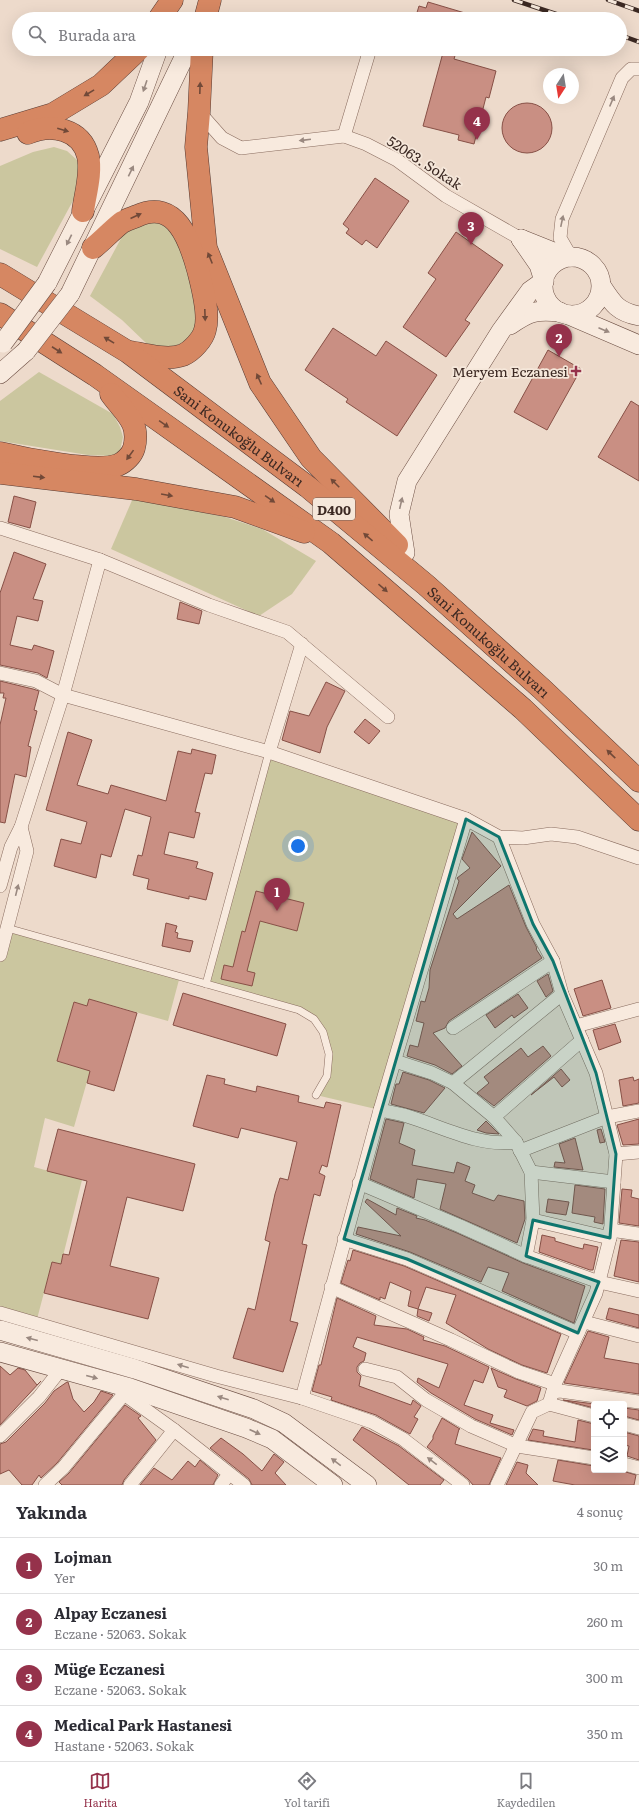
<!DOCTYPE html>
<html lang="tr">
<meta charset="utf-8">
<style>
body{margin:0;font-family:Literata,serif;background:#f2f2f3;color:#2b2b33}
.controls{position:absolute;right:12px;bottom:12px;display:grid;overflow:hidden;border-radius:4px;box-shadow:0 4px 16px #0002}
.controls button{width:36px;height:36px;display:grid;place-items:center;padding:0;border:0;border-bottom:1px solid #e1e1e2;background:#fff;color:#2b2b33;font:20px sans-serif}
.compass{position:absolute;left:543px;top:68px;width:36px;height:36px;border-radius:50%;background:#fff;box-shadow:0 4px 16px #0002;rotate:192deg}
.you{position:absolute;left:298px;top:846px;width:14px;height:14px;margin:-10px;border:3px solid #fff;border-radius:50%;background:#1a73e8;box-shadow:0 0 0 6px #1a73e833}
.badge{display:grid;place-items:center;width:26px;height:26px;border-radius:50%;background:#95324b;color:#fff;font-size:13px;font-weight:700}
.pin{position:absolute;translate:-50% -33px;filter:drop-shadow(0 1px 2px #0008)}
.pin::after{content:'';position:absolute;top:21px;width:14px;height:12px;background:inherit;clip-path:polygon(0 0,100% 0,50% 100%)}
.list{margin:0;padding:0;list-style:none}
h2{display:flex;justify-content:space-between;align-items:center;height:52px;margin:0;padding:0 16px;font-size:17px}
h2 small{font-size:13px;font-weight:400;color:#7c7c81}
.list li{display:grid;grid-template-columns:26px 1fr auto;gap:12px;align-items:center;box-sizing:border-box;height:56px;padding:0 16px;border-top:1px solid #e1e1e2}
.list b{display:block;font-size:15px;white-space:nowrap}
.list p{margin:0;font-size:13px;white-space:nowrap;color:#7c7c81}
.list em{font-size:13px;font-style:normal;color:#7c7c81}
.icon{flex:none;width:22px;height:22px;fill:none;stroke:currentColor;stroke-width:2;stroke-linecap:round;stroke-linejoin:round}
.map{position:relative;flex:none;width:639px;height:1485px;overflow:hidden}
.search{position:absolute;background:#fff;box-shadow:0 4px 16px #0002;left:12px;right:12px;top:12px;height:44px;display:flex;align-items:center;gap:10px;box-sizing:border-box;padding:0 14px;border-radius:22px;color:#7c7c81;font-size:15px}
.sheet{height:276px;background:#fff}
nav{display:flex;justify-content:space-around;align-items:center;box-sizing:border-box;height:56px;border-top:1px solid #e1e1e2;background:#fff;font-size:11px;color:#7c7c81}
nav a{display:grid;justify-items:center;gap:2px}
nav .on{color:#95324b}
.map>svg:first-child{display:block}
.green{fill:#cbc69f;fill-rule:evenodd}
.building{fill:#c98f83;stroke:#875046}
.lines{fill:none;stroke-linecap:round;stroke-linejoin:round}
.lane-casing{stroke:#896c5f;stroke-width:8}
.street-casing{stroke:#896c5f;stroke-width:14}
.secondary-casing{stroke:#6b4d42;stroke-width:20}
.highway-casing{stroke:#583b33;stroke-width:23}
.lane{stroke:#f8eade;stroke-width:7}
.street{stroke:#f8eade;stroke-width:13}
.secondary{stroke:#f8eade;stroke-width:19}
.highway{stroke:#d68762;stroke-width:22}
.rail-casing{stroke:#3b2822;stroke-width:4.5}
.rail{stroke:#f5e7da;stroke-width:3;stroke-dasharray:9;stroke-linecap:butt}
.secondary-bridge-casing{stroke:#6b4d42;stroke-width:20;stroke-linecap:butt}
.secondary-bridge{stroke:#f8eade;stroke-width:19}
.oneway{fill:#9a8980}
.oneway2{fill:#714938}
.marked{fill:#0f766e;fill-opacity:0.2;stroke:#0f766e;stroke-width:3;stroke-linejoin:round}
.poi-dot{fill:#95324b;stroke:#f5e7da;stroke-width:1.5}
.labels{text-anchor:middle;dominant-baseline:central;stroke-width:3.5;stroke-linejoin:round;paint-order:stroke}
.shield{fill:#f5e7da;stroke:#736159;stroke-width:1}
.shield-label{font-size:13px;font-weight:bold;fill:#3b2822}
.street-label{font-size:14px;fill:#3b2822;stroke:#f5e7da}
.poi-label{font-size:14px;fill:#3b2822;stroke:#f5e7da;text-anchor:end}
</style>
<div class="map">
<svg width="639" height="1485" viewBox="0 0 639 1485">
<rect width="100%" height="100%" fill="#eddacb"/>
<g class="green">
<polygon points="54,147 67,151 77,160 81,176 75,197 37,267 0,249 0,166 33,152"/>
<polygon points="155,221 170,229 179,238 199,318 193,334 184,342 168,349 146,343 122,320 90,296 125,231"/>
<polygon points="39,372 113,414 120,427 123,437 120,451 113,456 88,455 0,441 0,401"/>
<polygon points="133,498 225,517 262,529 316,561 292,594 259,616 111,549"/>
<path d="M269,752L466,819L380,1110L316,1095L327,1076L329,1054L323,1032L299,1010L206,984ZM256,891L304,903L297,931L249,918ZM242,931L256,935L252,951L238,948Z"/>
<polygon points="7,928 180,976 168,1021 89,999 87,1006 74,1002 57,1061 90,1071 74,1127 45,1118 34,1167 82,1180 61,1264 52,1262 36,1323 0,1313 0,955"/>
</g>
<g class="building">
<polygon points="428,2 475,16 474,19 415,19 419,6 426,8"/>
<polygon points="444,49 457,49 454,59 496,71 489,98 486,97 474,144 458,140 459,135 423,126"/>
<circle cx="527" cy="128" r="25"/>
<polygon points="375,178 409,201 377,248 366,240 362,245 346,233 349,229 343,224"/>
<polygon points="456,232 503,265 465,320 470,323 446,357 403,327 436,279 428,273"/>
<polygon points="333,328 376,356 386,341 437,375 397,436 346,402 348,399 305,370"/>
<polygon points="548,350 581,369 547,430 514,412"/>
<polygon points="631,401 639,406 639,481 598,457"/>
<polygon points="14,496 36,502 30,528 8,522"/>
<polygon points="14,552 46,564 33,599 43,601 38,621 17,616 10,645 32,650 34,645 54,651 47,678 38,673 0,665 0,593"/>
<polygon points="180,602 202,611 199,624 177,619"/>
<polygon points="0,681 33,689 39,691 34,710 37,711 28,746 31,747 26,777 15,774 5,823 0,822 0,725 6,698 3,698 4,693 0,693"/>
<polygon points="326,682 345,691 327,727 320,753 282,740 290,711 309,716"/>
<polygon points="365,719 380,731 369,744 354,732"/>
<polygon points="68,732 92,740 77,785 108,794 111,785 166,801 178,751 191,754 192,749 216,755 212,774 205,773 195,812 200,813 194,838 169,832 164,854 198,862 196,868 213,873 206,900 189,896 189,899 147,889 149,879 133,875 138,855 142,856 151,817 125,809 111,857 101,854 96,878 54,866 61,839 81,844 87,822 46,810"/>
<polygon points="472,832 501,866 453,914 457,919 509,885 526,927 537,948 536,949 542,958 449,1021 445,1028 433,1033 462,1066 452,1074 435,1065 407,1056 410,1045 418,1047 424,1023 416,1021 421,1001 425,1002 429,988 430,970 459,881 457,878 470,868 462,859"/>
<polygon points="256,891 304,903 297,931 260,921 247,971 255,973 252,986 221,979 224,965 233,967 242,931 245,932"/>
<polygon points="166,923 177,926 175,932 178,933 177,938 193,941 190,952 162,946"/>
<polygon points="548,974 553,991 546,997 537,981"/>
<polygon points="602,980 611,1008 583,1016 574,989"/>
<polygon points="183,993 286,1024 277,1056 173,1025"/>
<polygon points="518,994 528,1008 514,1018 512,1015 495,1028 486,1015"/>
<polygon points="89,999 137,1013 114,1091 87,1083 90,1071 57,1061 74,1002 87,1006"/>
<polygon points="615,1024 621,1042 599,1050 593,1030"/>
<polygon points="543,1046 551,1056 494,1106 477,1093 489,1083 484,1077 521,1048 528,1057"/>
<polygon points="561,1069 570,1080 562,1087 554,1077 531,1095"/>
<polygon points="403,1072 429,1080 445,1088 424,1113 391,1104 396,1084 399,1084"/>
<polygon points="207,1075 225,1079 224,1084 256,1092 257,1086 299,1096 298,1102 324,1108 326,1102 341,1105 327,1167 322,1165 319,1173 325,1176 320,1196 314,1194 302,1244 307,1245 290,1321 298,1323 283,1372 233,1358 248,1308 255,1310 270,1242 265,1240 275,1194 280,1178 288,1180 297,1142 241,1128 238,1138 193,1126"/>
<polygon points="633,1077 634,1081 639,1079 639,1103 623,1106 619,1080"/>
<polygon points="386,1119 404,1123 399,1143 415,1150 412,1165 454,1173 457,1162 470,1167 465,1181 475,1185 472,1193 494,1201 498,1195 524,1201 525,1219 517,1243 440,1209 446,1184 417,1179 414,1198 370,1179"/>
<polygon points="639,1119 639,1144 623,1145 617,1125"/>
<polygon points="486,1121 499,1134 486,1133 477,1130"/>
<polygon points="58,1129 195,1164 183,1211 127,1197 110,1266 159,1278 148,1319 44,1293 52,1262 61,1264 63,1254 69,1255 87,1181 47,1171"/>
<polygon points="601,1129 605,1142 600,1143 597,1130"/>
<polygon points="575,1138 583,1170 554,1167 555,1162 565,1163 559,1144"/>
<polygon points="575,1185 605,1189 603,1224 594,1222 595,1217 572,1213"/>
<polygon points="622,1189 632,1190 631,1197 639,1199 639,1226 619,1223"/>
<polygon points="367,1199 396,1215 397,1208 417,1216 416,1218 425,1220 457,1233 523,1263 585,1286 574,1323 502,1291 509,1273 488,1267 481,1282 410,1252 356,1234 358,1227 401,1236 365,1202"/>
<polygon points="548,1199 569,1202 566,1215 546,1212"/>
<polygon points="542,1235 555,1238 555,1241 575,1247 583,1249 584,1244 598,1247 593,1270 590,1270 539,1252"/>
<polygon points="621,1240 639,1242 639,1282 614,1276"/>
<polygon points="353,1250 404,1266 561,1334 547,1373 522,1365 488,1349 446,1323 456,1295 426,1287 418,1309 408,1306 411,1291 390,1282 385,1299 380,1297 380,1300 341,1283 348,1260 350,1261"/>
<polygon points="337,1298 376,1316 374,1325 407,1329 424,1337 423,1340 445,1346 489,1367 483,1383 474,1380 464,1405 493,1415 490,1423 514,1430 512,1435 475,1419 431,1393 417,1382 418,1378 439,1388 448,1364 357,1337 353,1347 366,1353 364,1361 360,1363 357,1367 357,1372 361,1376 359,1386 411,1405 413,1400 421,1406 414,1417 418,1419 410,1434 376,1415 331,1400 332,1397 312,1391 319,1365 321,1365"/>
<polygon points="609,1308 639,1315 639,1328 606,1319"/>
<polygon points="418,1309 432,1313 429,1321 417,1316"/>
<polygon points="588,1331 609,1337 604,1358 639,1364 639,1394 564,1383"/>
<polygon points="0,1366 10,1375 18,1368 25,1370 37,1385 41,1381 0,1425"/>
<polygon points="491,1368 516,1379 541,1388 537,1401 527,1406 504,1397 507,1390 498,1387"/>
<polygon points="67,1382 68,1382 73,1399 84,1412 94,1402 101,1391 113,1395 57,1463 41,1478 39,1475 32,1485 22,1485 9,1470 0,1474 0,1444 6,1442 45,1403 54,1391"/>
<polygon points="563,1400 595,1404 594,1408"/>
<polygon points="125,1405 141,1416 138,1418 156,1440 124,1480 122,1485 62,1485 59,1482 69,1473"/>
<polygon points="624,1408 639,1410 639,1420 624,1416"/>
<polygon points="442,1418 460,1429 459,1429 455,1444 501,1458 489,1485 473,1485 468,1479 427,1447 433,1439 433,1436"/>
<polygon points="578,1420 594,1424 593,1450 528,1440 533,1429 544,1431 543,1436 575,1442"/>
<polygon points="362,1427 399,1446 444,1480 440,1485 409,1485 353,1440"/>
<polygon points="624,1432 639,1436 639,1460 627,1456 629,1446 624,1445"/>
<polygon points="221,1438 243,1454 262,1471 274,1454 284,1462 275,1473 286,1485 252,1485 249,1479 210,1448"/>
<polygon points="200,1460 218,1475 213,1485 140,1485 154,1468 172,1480 188,1461 195,1467"/>
<polygon points="558,1460 594,1466 594,1470 619,1470 636,1475 634,1485 575,1485 553,1481"/>
<polygon points="517,1462 528,1465 526,1473 538,1485 506,1485"/>
</g>
<g class="lines">
<g class="lane-casing">
<g id="lane">
<polyline points="7,928 299,1010 314,1019 323,1032 329,1054 327,1076 316,1095"/>
<polyline points="206,984 269,752"/>
</g>
</g>
<g class="street-casing">
<g id="street">
<polyline points="199,112 222,138 241,148 344,136 366,144 397,160 446,196 521,239"/>
<polyline points="344,136 370,49"/>
<polyline points="571,257 560,238 562,219 622,78 631,69 639,69"/>
<polyline points="0,528 100,560 209,605 287,632 388,717"/>
<polyline points="0,673 36,681 63,695 269,752 466,819 499,837 523,838 551,834 577,837 639,858"/>
<polyline points="269,752 302,644"/>
<polyline points="0,886 11,847 21,827 63,695 100,560"/>
<polyline points="0,955 27,851 21,827"/>
<polyline points="576,1026 639,1009"/>
<polyline points="453,1028 553,961"/>
<polyline points="395,1061 432,1073 453,1083 494,1117 516,1142 531,1172 533,1220 526,1256"/>
<polyline points="453,1083 562,994"/>
<path d="M380,1110C389,1112 398,1113 407,1116C443,1127 478,1147 516,1142"/>
<polyline points="494,1117 582,1040"/>
<polyline points="520,1151 607,1117 639,1111"/>
<polyline points="616,1154 639,1152"/>
<polyline points="531,1172 614,1182"/>
<polyline points="359,1183 460,1226 526,1256 599,1282 639,1291"/>
<polyline points="533,1220 610,1238"/>
<polyline points="610,1230 639,1234"/>
<polyline points="344,1239 407,1259 578,1333"/>
<polyline points="331,1287 451,1340 519,1372 555,1384"/>
<polyline points="0,1313 216,1376 302,1398 372,1422 403,1439 463,1485"/>
<polyline points="584,1322 639,1336"/>
<polyline points="365,1369 397,1377 426,1400 471,1426 517,1446 594,1458"/>
<polyline points="553,1392 560,1391 639,1402"/>
<polyline points="124,1394 174,1430 244,1485"/>
<polyline points="302,1398 380,1110 466,819"/>
<polyline points="549,1404 594,1416"/>
<polyline points="624,1424 639,1428"/>
<polyline points="0,1436 39,1397 61,1369"/>
<polyline points="624,1464 639,1468"/>
<polyline points="45,1485 63,1468 129,1388"/>
<polyline points="130,1485 174,1430"/>
<polyline points="221,1485 229,1474"/>
<polyline points="497,1485 532,1412 549,1404 555,1384 596,1293 610,1238 616,1154 596,1073 562,994 553,961 533,924 499,837"/>
</g>
</g>
<g class="secondary-casing">
<g id="secondary">
<polyline points="521,239 556,253 571,257"/>
<circle cx="572" cy="286" r="29"/>
<polyline points="47,283 139,102 158,49"/>
<path d="M602,287C613,304 618,312 639,316"/>
<polyline points="70,294 188,49"/>
<polyline points="569,315 639,345"/>
<path d="M510,325C530,311 536,310 560,312"/>
<polyline points="0,374 26,351"/>
<polyline points="405,553 399,514 407,481 501,331 530,291 544,281 539,265 521,239"/>
<polyline points="0,1330 135,1369 254,1409 284,1423 367,1485"/>
<polyline points="0,1352 130,1388 246,1428 272,1439 333,1485"/>
</g>
</g>
<g class="highway-casing">
<g id="highway">
<polyline points="159,19 172,0"/>
<polyline points="205,19 210,0"/>
<polyline points="202,49 199,112 196,147 206,248 260,383 311,458 397,545"/>
<polyline points="0,130 53,114 101,85 139,49"/>
<path d="M28,133C52,123 81,129 88,156C92,173 85,195 83,211"/>
<path d="M93,248C103,240 111,231 121,223C125,220 132,218 137,216C176,198 190,241 198,270C202,286 210,314 205,330C203,339 192,351 183,355C167,361 146,354 129,352"/>
<path id="s1" d="M0,274L128,352L308,487L426,585L542,689L639,781"/>
<polyline points="0,314 95,375 331,543 523,709 639,820"/>
<path d="M0,453C25,459 95,473 118,465C125,462 132,455 134,448C136,440 136,431 133,424C128,413 118,404 111,394"/>
<polyline points="0,473 136,489 235,507 304,532"/>
</g>
</g>
<use href="#lane" class="lane"/>
<use href="#street" class="street"/>
<use href="#secondary" class="secondary"/>
<use href="#highway" class="highway"/>
<g class="rail-casing">
<g id="rail">
<polyline points="514,0 571,19"/>
<polyline points="608,0 639,11"/>
<polyline points="620,35 639,42"/>
</g>
</g>
<use href="#rail" class="rail"/>
<g class="secondary-bridge-casing">
<g id="secondary-bridge">
<polyline points="3,343 47,283"/>
<polyline points="26,351 70,294"/>
</g>
</g>
<use href="#secondary-bridge" class="secondary-bridge"/>
</g>
<defs><path id="oneway-solid" d="M-6-.8H1V-3.2L6.5 0L1 3.2V.8H-6Z"/></defs>
<g class="oneway">
<use href="#oneway-solid" transform="translate(145 86) rotate(109)"/>
<use href="#oneway-solid" transform="translate(612 101) rotate(-67)"/>
<use href="#oneway-solid" transform="translate(305 140) rotate(173)"/>
<use href="#oneway-solid" transform="translate(131 171) rotate(-64)"/>
<use href="#oneway-solid" transform="translate(562 221) rotate(-78)"/>
<use href="#oneway-solid" transform="translate(69 240) rotate(116)"/>
<use href="#oneway-solid" transform="translate(604 330) rotate(23)"/>
<use href="#oneway-solid" transform="translate(401 503) rotate(-77)"/>
<use href="#oneway-solid" transform="translate(17 890) rotate(-76)"/>
<use href="#oneway-solid" transform="translate(32 1339) rotate(-165)"/>
<use href="#oneway-solid" transform="translate(183 1366) rotate(-163)"/>
<use href="#oneway-solid" transform="translate(92 1377) rotate(15)"/>
<use href="#oneway-solid" transform="translate(223 1398) rotate(-162)"/>
<use href="#oneway-solid" transform="translate(255 1432) rotate(24)"/>
<use href="#oneway-solid" transform="translate(432 1461) rotate(-143)"/>
<use href="#oneway-solid" transform="translate(336 1462) rotate(-143)"/>
</g>
<g class="oneway2">
<use href="#oneway-solid" transform="translate(200 88) rotate(-88)"/>
<use href="#oneway-solid" transform="translate(89 93) rotate(149)"/>
<use href="#oneway-solid" transform="translate(63 130) rotate(16)"/>
<use href="#oneway-solid" transform="translate(136 216) rotate(-24)"/>
<use href="#oneway-solid" transform="translate(210 258) rotate(-112)"/>
<use href="#oneway-solid" transform="translate(205 315) rotate(88)"/>
<use href="#oneway-solid" transform="translate(109 340) rotate(-149)"/>
<use href="#oneway-solid" transform="translate(57 350) rotate(33)"/>
<use href="#oneway-solid" transform="translate(259 379) rotate(-114)"/>
<use href="#oneway-solid" transform="translate(164 424) rotate(35)"/>
<use href="#oneway-solid" transform="translate(130 455) rotate(126)"/>
<use href="#oneway-solid" transform="translate(39 477) rotate(7)"/>
<use href="#oneway-solid" transform="translate(335 483) rotate(-135)"/>
<use href="#oneway-solid" transform="translate(167 495) rotate(10)"/>
<use href="#oneway-solid" transform="translate(270 499) rotate(35)"/>
<use href="#oneway-solid" transform="translate(368 537) rotate(-140)"/>
<use href="#oneway-solid" transform="translate(383 588) rotate(41)"/>
<use href="#oneway-solid" transform="translate(611 754) rotate(-136)"/>
</g>
<path class="marked" d="M466,819L499,837L533,924L553,961L596,1073L616,1154L610,1238L533,1220L526,1256L599,1282L578,1333L407,1259L344,1239Z"/>
<path class="poi-dot" d="M574 365h4v4h4v4h-4v4h-4v-4h-4v-4h4z"/>
<g class="labels">
<rect class="shield" x="313" y="498" width="42" height="22" rx="3"/>
<g class="shield-label">
<text x="334" y="509">D400</text>
</g>
<g class="street-label">
<text transform="translate(425 162) rotate(33)">52063. Sokak</text>
<text stroke="none"><textPath href="#s1" startOffset="289">Sani Konukoğlu Bulvarı</textPath></text>
<text stroke="none"><textPath href="#s1" startOffset="613">Sani Konukoğlu Bulvarı</textPath></text>
</g>
<g class="poi-label">
<text x="568" y="371">Meryem Eczanesi</text>
</g>
</g>
</svg>
<div class="controls">
<button><svg class="icon" aria-label="locate" viewBox="0 0 24 24"><circle cx="12" cy="12" r="6"/><path d="M12 2v4M12 18v4M2 12h4M18 12h4"/></svg></button>
<button><svg class="icon" aria-label="layers" viewBox="0 0 24 24"><path d="M12 4l9 5-9 5-9-5zM3 14l9 5 9-5"/></svg></button>
</div>
<svg class="compass" viewBox="-18 -18 36 36"><path d="M0-13l5 13h-10z" fill="#e53935"/><path d="M0 13l5-13h-10z" fill="#7c7c81"/></svg>
<div class="you"></div>
<div class="pin badge" style="left:277px;top:911px">1</div>
<div class="pin badge" style="left:559px;top:357px">2</div>
<div class="pin badge" style="left:471px;top:245px">3</div>
<div class="pin badge" style="left:477px;top:140px">4</div>
<div class="search"><svg class="icon" aria-label="search" viewBox="0 0 24 24"><circle cx="10" cy="10" r="6"/><path d="M15 15l6 6"/></svg>Burada ara</div>
</div>
<section class="sheet">
<h2>Yakında<small>4 sonuç</small></h2>
<ul class="list">
<li><span class="badge">1</span><div><b>Lojman</b><p>Yer</p></div><em>30 m</em></li>
<li><span class="badge">2</span><div><b>Alpay Eczanesi</b><p>Eczane · 52063. Sokak</p></div><em>260 m</em></li>
<li><span class="badge">3</span><div><b>Müge Eczanesi</b><p>Eczane · 52063. Sokak</p></div><em>300 m</em></li>
<li><span class="badge">4</span><div><b>Medical Park Hastanesi</b><p>Hastane · 52063. Sokak</p></div><em>350 m</em></li>
</ul>
</section>
<nav>
<a class="on"><svg class="icon" aria-label="map" viewBox="0 0 24 24"><path d="M3 6l6-2 6 2 6-2v14l-6 2-6-2-6 2zM9 4v14M15 6v14"/></svg>Harita</a>
<a><svg class="icon" aria-label="directions" viewBox="0 0 24 24"><path d="M12 3l9 9-9 9-9-9zM9 14v-3h6M13 9l2 2-2 2"/></svg>Yol tarifi</a>
<a><svg class="icon" aria-label="saved" viewBox="0 0 24 24"><path d="M7 4h10v16l-5-4-5 4z"/></svg>Kaydedilen</a>
</nav>
